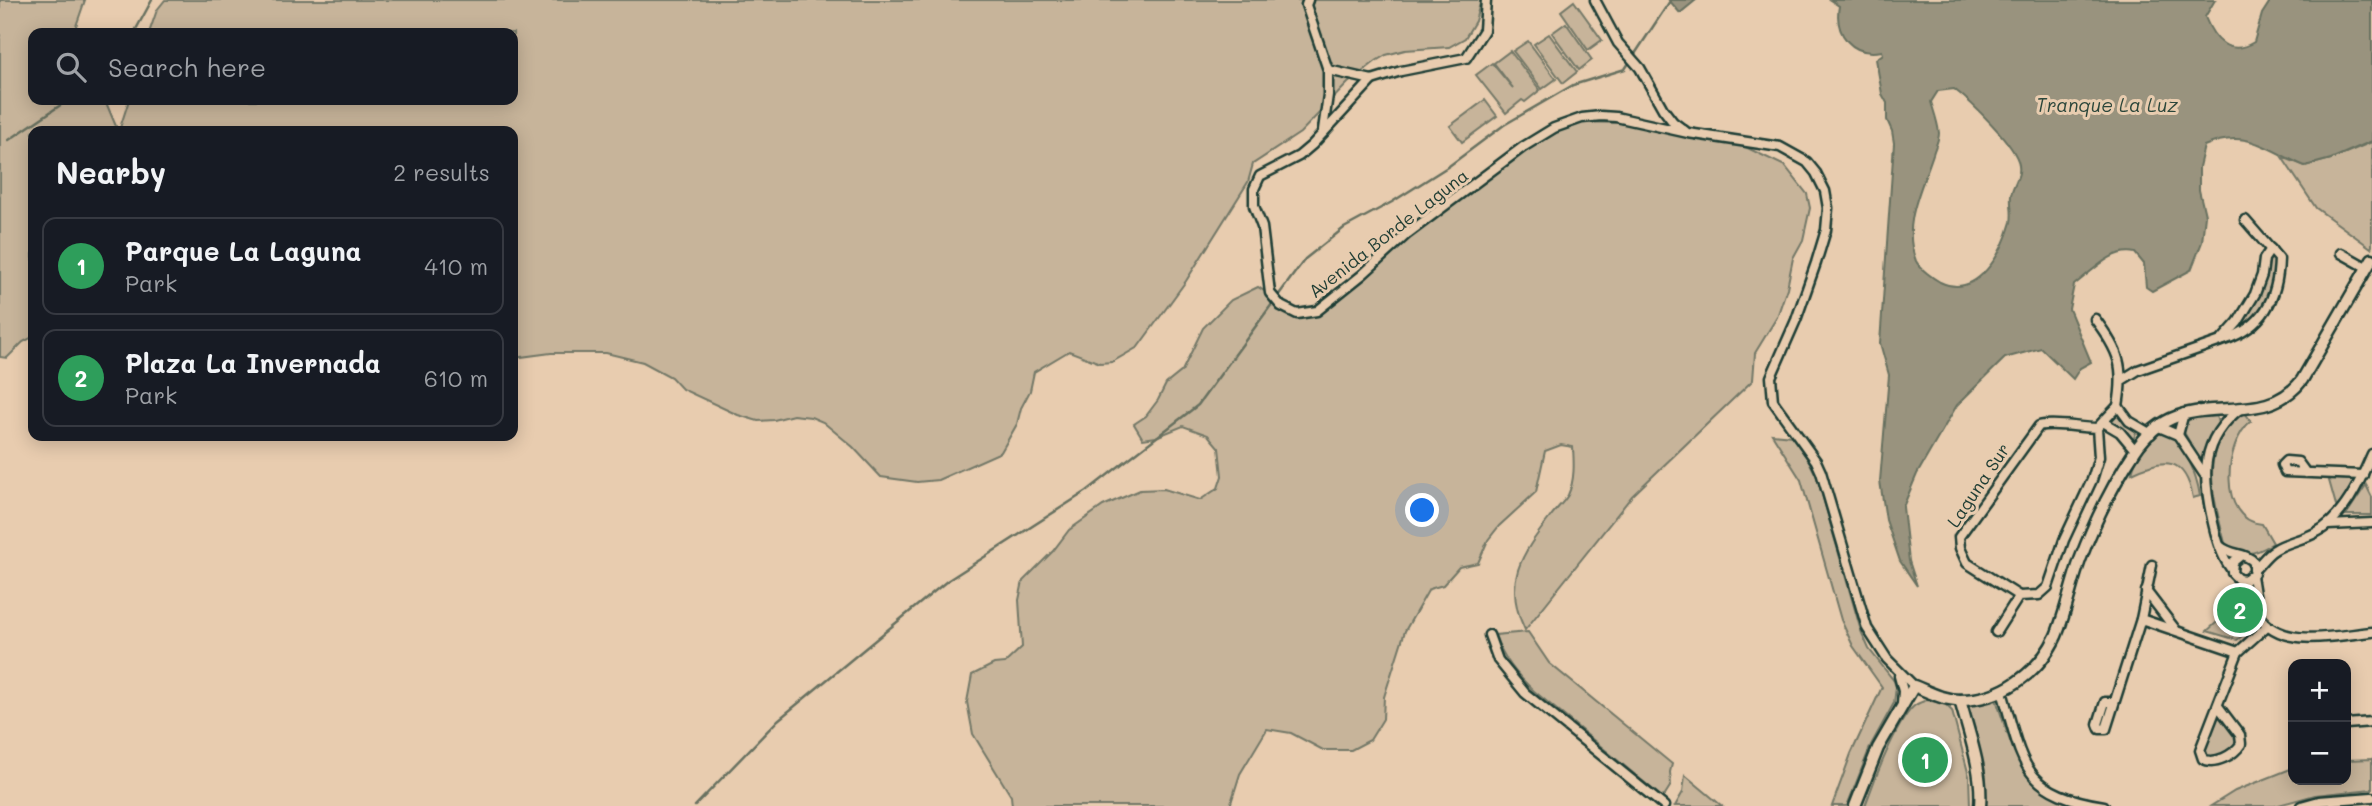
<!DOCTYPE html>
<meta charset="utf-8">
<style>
body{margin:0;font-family:Mali,sans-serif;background:#20242c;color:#f1f3f6}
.controls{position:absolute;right:21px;bottom:21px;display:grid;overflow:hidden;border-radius:14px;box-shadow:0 4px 18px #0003}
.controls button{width:63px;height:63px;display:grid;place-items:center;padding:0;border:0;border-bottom:2px solid #363941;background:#171b24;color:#f1f3f6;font:35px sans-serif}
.you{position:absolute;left:1423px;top:511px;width:24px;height:24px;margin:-18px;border:5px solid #fff;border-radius:50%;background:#1a73e8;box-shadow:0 0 0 10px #1a73e833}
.badge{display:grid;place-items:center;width:46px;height:46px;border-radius:50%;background:#8c9099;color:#fff;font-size:23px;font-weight:700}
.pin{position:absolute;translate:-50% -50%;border:4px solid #fff;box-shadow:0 2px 7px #0006}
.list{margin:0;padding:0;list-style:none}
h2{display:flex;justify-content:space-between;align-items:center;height:91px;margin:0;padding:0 28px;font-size:30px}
h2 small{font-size:23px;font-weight:400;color:#9ea1a6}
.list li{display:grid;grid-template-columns:46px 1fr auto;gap:21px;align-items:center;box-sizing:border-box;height:98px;margin:0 14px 14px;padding:0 14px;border:2px solid #363941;border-radius:14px}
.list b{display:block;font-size:26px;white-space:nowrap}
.list p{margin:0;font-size:23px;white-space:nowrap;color:#9ea1a6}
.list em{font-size:23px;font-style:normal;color:#9ea1a6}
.icon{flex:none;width:38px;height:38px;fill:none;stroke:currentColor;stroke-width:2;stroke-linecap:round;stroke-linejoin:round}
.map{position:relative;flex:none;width:2372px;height:806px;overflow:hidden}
.search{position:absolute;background:#171b24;box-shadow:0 4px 18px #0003;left:28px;top:28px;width:490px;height:77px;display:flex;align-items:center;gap:18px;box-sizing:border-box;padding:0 24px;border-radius:14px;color:#9ea1a6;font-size:26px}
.panel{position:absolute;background:#171b24;box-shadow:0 4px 18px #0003;left:28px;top:126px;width:490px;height:315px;border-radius:14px}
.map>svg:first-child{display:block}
.green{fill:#c7b49a;stroke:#737867;stroke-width:2}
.water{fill:#99937e;stroke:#687160;stroke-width:2;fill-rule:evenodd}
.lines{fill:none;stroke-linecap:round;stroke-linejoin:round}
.stream{stroke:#687160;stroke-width:2.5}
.minor-casing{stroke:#1f3d34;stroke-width:13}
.tertiary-casing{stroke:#1f3d34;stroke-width:15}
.minor{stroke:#e8ccaf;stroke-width:8}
.tertiary{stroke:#e8ccaf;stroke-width:10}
.labels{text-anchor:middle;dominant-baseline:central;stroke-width:6;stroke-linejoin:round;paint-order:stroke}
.street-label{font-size:18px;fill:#1f3d34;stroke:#e8ccaf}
.water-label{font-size:19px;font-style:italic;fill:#2b463b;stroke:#e8ccaf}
</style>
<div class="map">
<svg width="2372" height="806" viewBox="0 0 2372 806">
<rect width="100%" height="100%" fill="#e8ccaf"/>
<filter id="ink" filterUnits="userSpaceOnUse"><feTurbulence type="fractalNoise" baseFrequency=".0143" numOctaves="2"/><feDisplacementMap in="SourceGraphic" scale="14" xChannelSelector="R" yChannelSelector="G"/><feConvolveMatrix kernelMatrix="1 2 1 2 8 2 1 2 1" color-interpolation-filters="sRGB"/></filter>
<g filter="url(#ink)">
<g class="green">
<polygon points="0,0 85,0 75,29 71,33 33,33 33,100 105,100 118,131 33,131 33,337 23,342 7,358 0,357"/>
<polygon points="165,0 1481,0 1475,21 1465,38 1449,47 1405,50 1386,55 1376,61 1348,83 1300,133 1253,164 1248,182 1186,281 1138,347 1112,362 1100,363 1069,351 1034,372 1030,391 1021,408 1017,424 1001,452 938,480 917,482 881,477 853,447 823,422 811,417 793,415 774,420 758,421 738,415 682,389 671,377 643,362 606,353 551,353 513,358 513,131 119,131 129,100 513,100 513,33 149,33 157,10"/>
<polygon points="1574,1 1602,40 1588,50 1561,11"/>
<polygon points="1566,23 1592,60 1579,70 1552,33"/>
<polygon points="1549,34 1577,72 1563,83 1534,44"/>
<polygon points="1528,41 1556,79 1542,89 1513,51"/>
<polygon points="1510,51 1540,90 1525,102 1522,100 1506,113 1476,75 1492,63 1513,88 1494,63"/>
<polygon points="1485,100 1497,116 1462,142 1450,126"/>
<path d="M1573,122L1627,123L1735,142L1785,166L1807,194L1810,208L1803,240L1793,258L1787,288L1777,317L1755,353L1753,380L1632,496L1525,630C1502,582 1521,555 1551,516C1556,509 1564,502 1568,495C1575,480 1574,463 1573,447L1561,445L1545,451L1536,492L1499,526L1488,540L1478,563L1459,567L1443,585L1429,589L1405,631L1384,697L1383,719L1370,740L1351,750H1323L1291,733L1267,729L1240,774L1230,806H1012L1011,796L973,734L967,702L972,675L994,664L1005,663L1022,647L1019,600L1023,581L1053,551L1069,530L1103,506L1140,490L1164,489L1200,500L1218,488L1222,476L1219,448L1208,435L1183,426L1156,437L1143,439L1134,424L1146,416L1158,400L1166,384L1182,371L1203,328L1231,300L1258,287L1287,306L1311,312L1433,216L1463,198L1521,150Z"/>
<polygon points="2372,142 2372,246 2371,248 2316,208 2282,157 2305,166 2331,159"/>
<path d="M2273,258L2276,262C2271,293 2266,310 2241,330L2238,327L2267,262L2269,259Z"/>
<path d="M2245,413L2251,421C2224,443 2217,520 2262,524L2273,543C2257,554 2239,559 2225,543C2216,507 2201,464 2225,430C2230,422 2236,416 2245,413Z"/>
<polygon points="2115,414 2119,414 2137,430 2134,438 2130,439 2112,424 2110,421"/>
<polygon points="2210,415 2216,416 2218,423 2206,457 2200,460 2182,429 2188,419"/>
<path d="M2163,431C2184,439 2197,476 2200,496L2193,498C2185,457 2165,457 2132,473C2136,454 2148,442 2163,431Z"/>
<polygon points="1772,434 1792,436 1809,461 1817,477 1861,631 1869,649 1894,681 1896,687 1894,703 1871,745 1847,806 1832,806 1851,754 1882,687 1853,646 1841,620 1801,480"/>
<polygon points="2328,477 2357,477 2337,509"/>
<polygon points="2366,485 2372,497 2372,515 2346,515"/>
<polygon points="2244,598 2255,621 2255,626 2237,640 2207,631"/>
<path d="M1528,632L1549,663L1672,764L1670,772L1671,785L1664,796L1662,797L1534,691C1516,674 1503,658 1495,635Z"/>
<path d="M1993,697L1996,699C2014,753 2021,793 2085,806H1986V777L1966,704Z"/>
<path d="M1927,700L1945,704L1952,711L1969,776L1970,806H1865C1873,783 1896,723 1913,707C1917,703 1922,702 1927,700Z"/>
<path d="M2221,714L2239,740C2234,750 2218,759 2207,759L2203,753L2218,716Z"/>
<polygon points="2372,759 2372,789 2315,795 2275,806 2211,806 2235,791 2293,768 2293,780 2346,780 2346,760"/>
<polygon points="1685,775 1722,806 1675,806 1683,792"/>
</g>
<g class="water">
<polygon points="1669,0 1696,0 1680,13"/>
<path d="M1830,0H2215L2205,17C2214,40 2229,57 2254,42L2262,14L2269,3L2268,0H2372V141L2331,159L2305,166C2267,150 2247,127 2204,146L2199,167V190L2205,215L2202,242L2191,270L2152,291L2146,287L2144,264L2135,253C2111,248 2092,272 2074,285L2069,309L2091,362L2080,368L2073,379L2041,348L2005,358L1957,405L1917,474L1903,507L1909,561L1917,586L1900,561L1886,520L1880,481L1889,375L1880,343L1894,143L1892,131L1887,120V103L1882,94L1876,59L1883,54L1882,51C1852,57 1834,34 1839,6ZM1954,89C1970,101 2017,146 2019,165C2021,177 2013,184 2011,195C2010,204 2013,213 2011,222C2003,251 1978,300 1940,282C1933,278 1920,269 1916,261C1901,225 1922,188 1933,154C1935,147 1939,140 1939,133C1938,123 1934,112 1931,102L1938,91Z"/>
</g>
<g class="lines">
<g class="stream">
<polyline points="134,33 152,0"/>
<polyline points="9,140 68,100"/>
<polyline points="695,806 778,720 947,581 1087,491 1198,405 1305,259 1344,228 1392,202 1449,166 1504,125 1573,85 1625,69 1670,1"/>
</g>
<g class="minor-casing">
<g id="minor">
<polyline points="1308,0 1306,5 1328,70 1328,95 1323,130"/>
<polyline points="1595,0 1618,43 1640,68 1663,109 1673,122 1685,131"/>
<polyline points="1328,70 1372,80 1401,71 1466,58 1484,30 1486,0"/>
<polyline points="1372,80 1312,145 1299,156 1260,176 1254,189 1254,206 1262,227 1270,293 1281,306 1297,314 1317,311 1362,275 1407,234 1523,147 1554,128 1582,118 1601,116 1616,117 1688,133 1780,147 1807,162 1816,173 1825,191 1828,208 1826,230 1816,263 1796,320 1771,377 1773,401 1816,461 1821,472 1867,628 1887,659 1914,686"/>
<polyline points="2341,253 2366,267"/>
<path d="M2095,319C2119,351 2125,366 2118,406"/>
<path d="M2224,340C2263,327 2278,299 2279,259L2245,220"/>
<polyline points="2122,380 2138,370 2221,341 2238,322 2255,294 2262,275 2264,259 2271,249"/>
<polyline points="2118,406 2129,421 2151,434"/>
<polyline points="2103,422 2120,432 2135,450"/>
<polyline points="2159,427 2178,435 2204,474"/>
<path d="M2097,428L2099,457L2092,480L2064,540L2048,587L2039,595L2019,596L1967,563L1960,548L1959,537L2039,426C2055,422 2079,428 2097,428L2118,406"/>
<polyline points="2178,435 2184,413"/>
<polyline points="2306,473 2298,462 2286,461 2282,465 2285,472 2363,475"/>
<polyline points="2328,525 2372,523"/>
<path d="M2220,546C2231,556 2245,552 2254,562V573L2245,580L2238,579L2232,573L2233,562L2239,557"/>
<path d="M2231,569C2221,555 2217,540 2213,523C2202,476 2199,440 2241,408"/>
<path d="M2255,569C2261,563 2267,554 2274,550C2286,542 2302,540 2315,533C2343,519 2360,482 2372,454"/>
<polyline points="2252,576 2256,600"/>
<path d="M2238,579C2250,589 2251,603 2259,616C2283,650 2337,635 2372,632"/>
<polyline points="2146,591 2175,629"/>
<polyline points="2141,619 2238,652"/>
<polyline points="1996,632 2019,596"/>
<polyline points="1489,635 1498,660 1525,693 1664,806"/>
<polyline points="1899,676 1903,691 1902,704"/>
<path d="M2002,691C2023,763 2021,793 2104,806"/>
<polyline points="2113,702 2105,702 2098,724 2100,729 2106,729 2141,619 2152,565"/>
<path d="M2218,706L2240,735L2241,744C2234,755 2215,765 2203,759L2200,750L2238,652L2267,626"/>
<polyline points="2346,724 2372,722"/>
<polyline points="2301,806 2319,801 2372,797"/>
</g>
</g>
<g class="tertiary-casing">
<g id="tertiary">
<path d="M1960,700C1969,734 1983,771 1980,806"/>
<path d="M1855,806L1878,748L1914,686C1929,692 1943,700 1960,700C2001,700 2039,673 2056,636C2066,612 2071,585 2080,560C2094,523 2113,484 2135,451C2183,378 2258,437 2302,380L2372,259"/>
</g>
</g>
<use href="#minor" class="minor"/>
<use href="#tertiary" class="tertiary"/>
</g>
</g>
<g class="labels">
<g class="street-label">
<text transform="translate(1388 233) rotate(-38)">Avenida Borde Laguna</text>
<text transform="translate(1978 485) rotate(-56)">Laguna Sur</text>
</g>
<g class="water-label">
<text x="2107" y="104">Tranque La Luz</text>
</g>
</g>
</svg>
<div class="controls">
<button>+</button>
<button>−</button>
</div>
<div class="you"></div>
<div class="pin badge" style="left:1925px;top:760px;background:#2e9e5b">1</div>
<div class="pin badge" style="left:2240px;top:610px;background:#2e9e5b">2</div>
<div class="search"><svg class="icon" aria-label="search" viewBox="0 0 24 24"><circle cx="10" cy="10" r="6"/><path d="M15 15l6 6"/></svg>Search here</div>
<section class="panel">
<h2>Nearby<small>2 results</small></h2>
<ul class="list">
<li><span class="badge" style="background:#2e9e5b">1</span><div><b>Parque La Laguna</b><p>Park</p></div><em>410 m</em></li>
<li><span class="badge" style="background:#2e9e5b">2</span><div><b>Plaza La Invernada</b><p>Park</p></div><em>610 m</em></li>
</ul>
</section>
</div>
